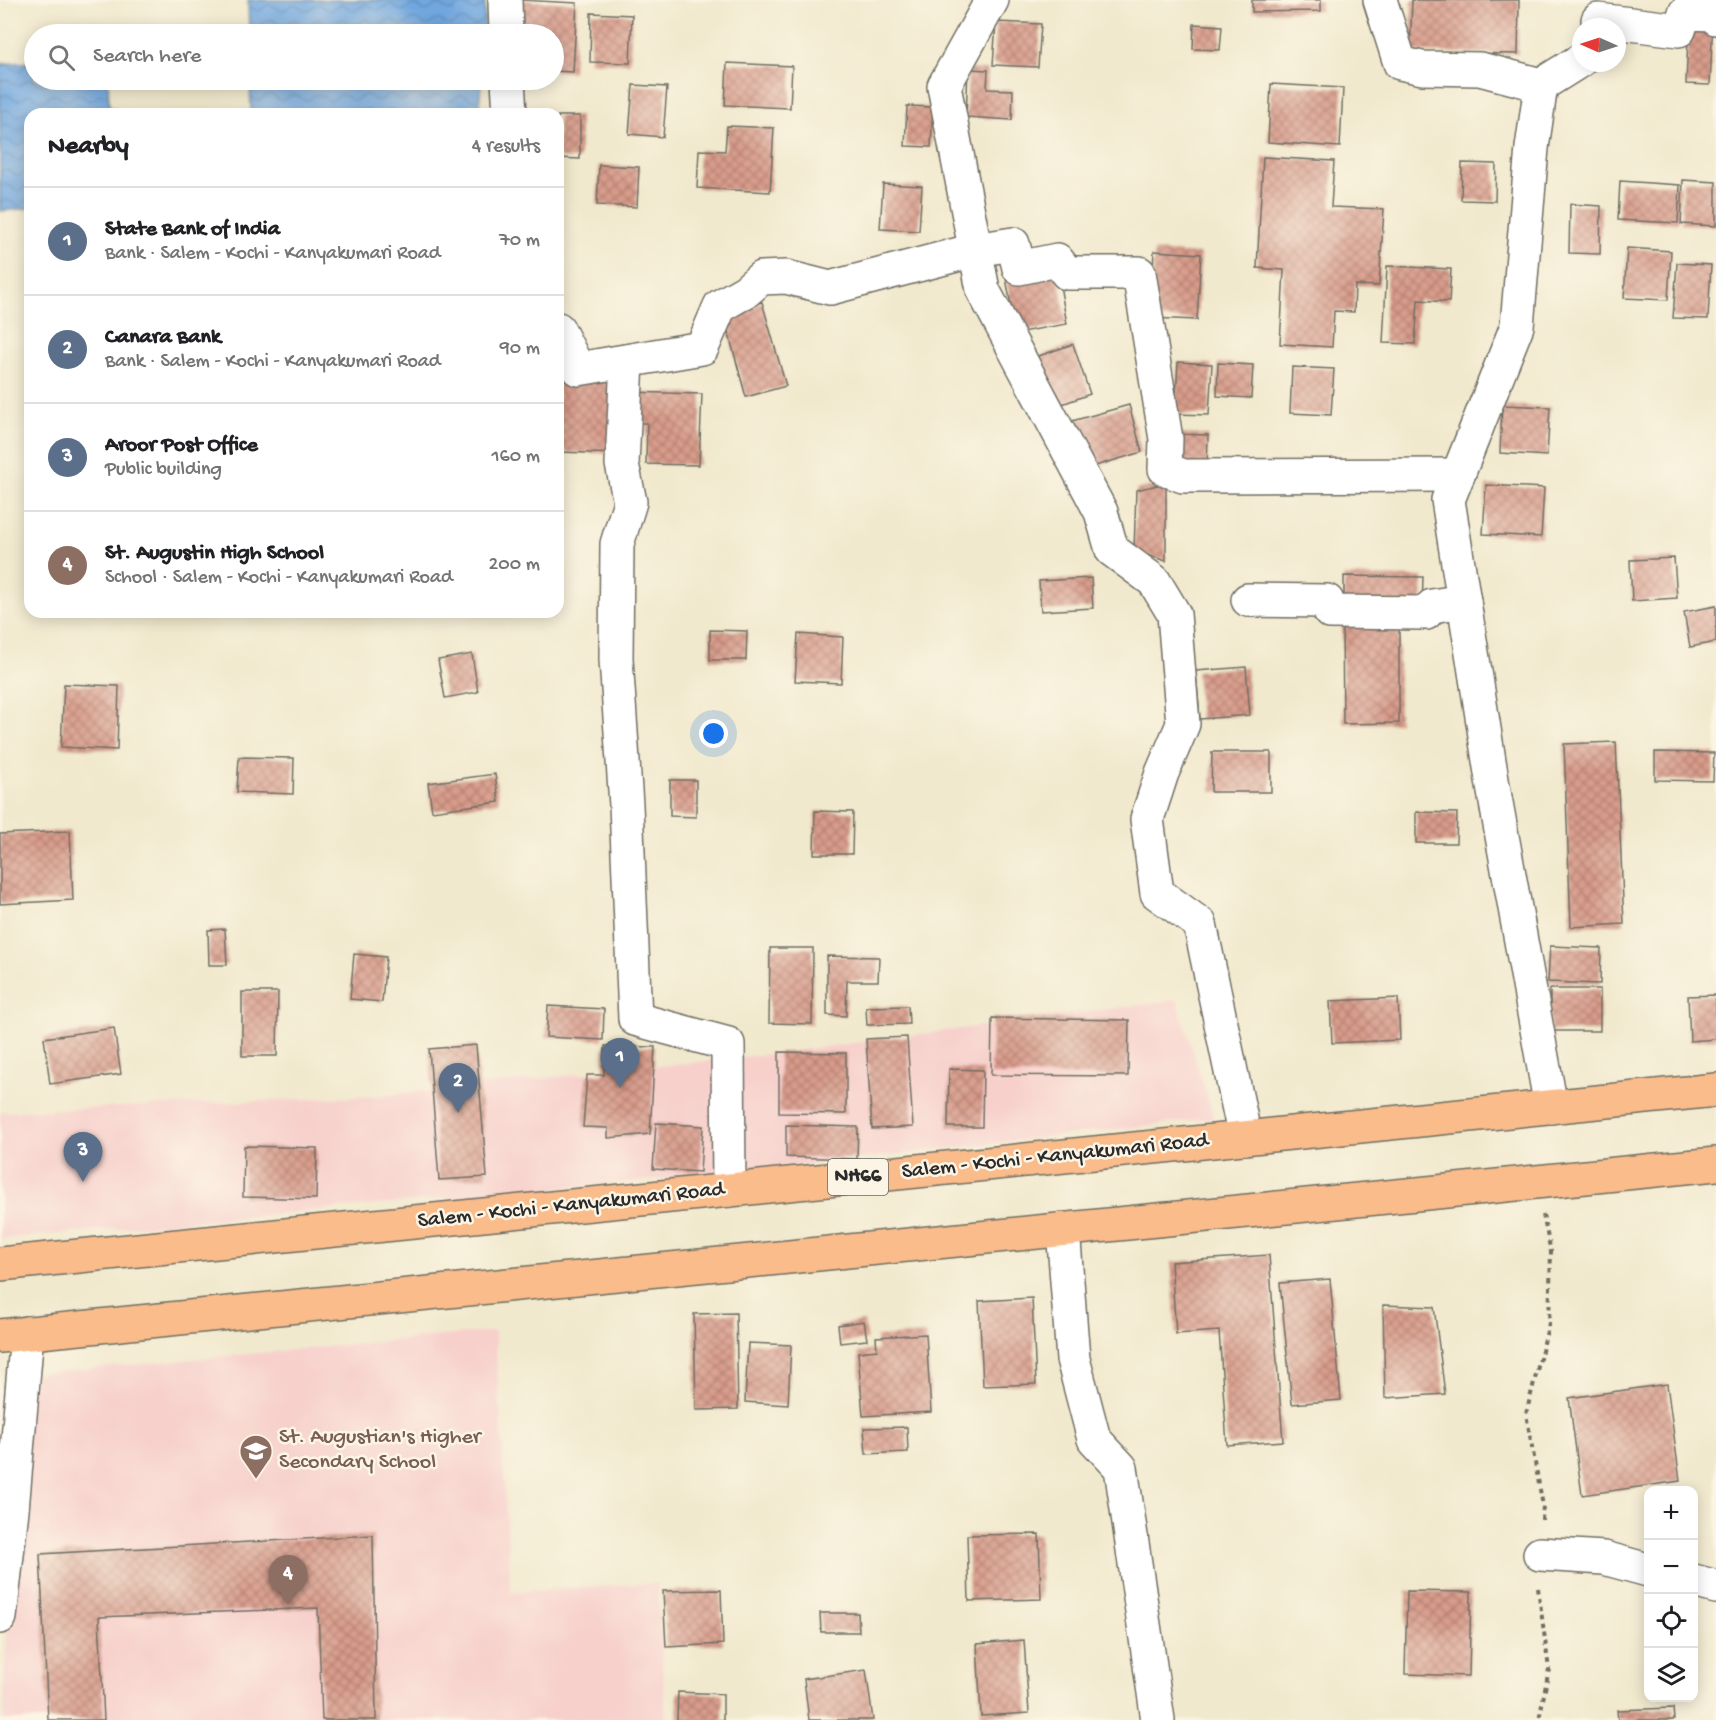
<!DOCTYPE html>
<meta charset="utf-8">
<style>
body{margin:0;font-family:"Gochi Hand",sans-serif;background:#f2f2f2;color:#202124}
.controls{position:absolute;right:18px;bottom:18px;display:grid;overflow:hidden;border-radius:12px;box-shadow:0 3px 15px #0003}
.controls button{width:54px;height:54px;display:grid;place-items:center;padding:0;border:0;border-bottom:2px solid #e0e0e0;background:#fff;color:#202124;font:30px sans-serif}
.compass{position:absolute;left:1572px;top:18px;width:54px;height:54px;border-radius:50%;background:#fff;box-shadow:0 3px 15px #0003;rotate:273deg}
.you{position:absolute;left:714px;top:734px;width:21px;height:21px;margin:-15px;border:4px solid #fff;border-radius:50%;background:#1a73e8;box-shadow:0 0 0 9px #1a73e833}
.badge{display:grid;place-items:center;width:39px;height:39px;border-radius:50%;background:#db2777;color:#fff;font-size:20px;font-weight:700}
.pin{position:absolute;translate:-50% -50px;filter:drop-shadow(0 2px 3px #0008)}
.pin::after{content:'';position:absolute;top:32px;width:21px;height:18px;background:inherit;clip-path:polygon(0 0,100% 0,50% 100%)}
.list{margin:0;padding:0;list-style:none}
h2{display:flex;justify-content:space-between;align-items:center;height:78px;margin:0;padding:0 24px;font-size:26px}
h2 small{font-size:20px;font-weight:400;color:#757577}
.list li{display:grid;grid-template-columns:39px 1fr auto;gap:18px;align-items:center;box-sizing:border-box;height:108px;padding:0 24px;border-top:2px solid #e0e0e0}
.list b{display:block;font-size:22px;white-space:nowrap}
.list p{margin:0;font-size:20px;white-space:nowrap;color:#757577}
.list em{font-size:20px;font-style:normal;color:#757577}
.icon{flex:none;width:33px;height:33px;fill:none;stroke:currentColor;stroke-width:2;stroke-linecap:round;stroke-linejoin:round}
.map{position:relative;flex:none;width:1716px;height:1720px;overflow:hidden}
.search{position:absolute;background:#fff;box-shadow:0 3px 15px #0003;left:24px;top:24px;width:540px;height:66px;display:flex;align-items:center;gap:15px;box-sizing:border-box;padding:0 21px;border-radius:33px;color:#757577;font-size:22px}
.panel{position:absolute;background:#fff;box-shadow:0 3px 15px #0003;left:24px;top:108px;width:540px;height:510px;border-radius:18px}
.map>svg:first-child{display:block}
.built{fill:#f7d0cc}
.water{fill:url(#water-waves);stroke:#4e6985;stroke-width:1.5}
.building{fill:url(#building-cross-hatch)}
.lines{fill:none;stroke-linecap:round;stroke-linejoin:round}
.street-casing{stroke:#706e64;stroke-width:36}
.highway-casing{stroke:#706e64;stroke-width:36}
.path{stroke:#706e64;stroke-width:4;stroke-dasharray:4.5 4.5;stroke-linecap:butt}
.street{stroke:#fff;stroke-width:33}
.highway{stroke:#f9bc8a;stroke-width:33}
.labels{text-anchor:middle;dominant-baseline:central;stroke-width:5;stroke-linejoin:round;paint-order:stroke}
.shield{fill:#fcf5e5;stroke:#6a6863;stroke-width:1.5}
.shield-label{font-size:21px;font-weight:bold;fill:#2b2b2b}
.street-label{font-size:22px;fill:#2b2b2b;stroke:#fcf5e5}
.education-label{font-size:22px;fill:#785e54;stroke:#fcf5e5;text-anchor:start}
</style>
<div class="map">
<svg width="1716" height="1720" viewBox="0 0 1716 1720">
<defs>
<pattern id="water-waves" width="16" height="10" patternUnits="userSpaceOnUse" patternTransform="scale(1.5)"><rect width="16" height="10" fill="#71a7df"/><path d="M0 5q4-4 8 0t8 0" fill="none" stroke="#5d88b5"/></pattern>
<pattern id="building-cross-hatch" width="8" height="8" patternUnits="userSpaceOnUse" patternTransform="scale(1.5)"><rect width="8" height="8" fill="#d99c8b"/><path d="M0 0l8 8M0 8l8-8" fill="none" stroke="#b07f72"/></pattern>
</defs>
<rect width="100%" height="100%" fill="#fcf5e5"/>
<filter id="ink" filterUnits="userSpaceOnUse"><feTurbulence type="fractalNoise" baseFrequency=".0167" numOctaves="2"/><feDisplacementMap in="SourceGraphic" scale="12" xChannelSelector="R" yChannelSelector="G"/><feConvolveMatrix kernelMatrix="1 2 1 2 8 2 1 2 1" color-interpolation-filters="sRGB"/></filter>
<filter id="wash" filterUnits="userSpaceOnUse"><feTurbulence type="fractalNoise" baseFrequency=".008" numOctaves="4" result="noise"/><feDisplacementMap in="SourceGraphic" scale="24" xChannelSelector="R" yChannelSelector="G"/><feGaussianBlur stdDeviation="1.35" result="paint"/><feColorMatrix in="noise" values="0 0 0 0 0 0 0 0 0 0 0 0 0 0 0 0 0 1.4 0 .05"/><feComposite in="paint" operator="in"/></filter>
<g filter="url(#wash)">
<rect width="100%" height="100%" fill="#f1e9cd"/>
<g class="built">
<polygon points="1177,1000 1214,1118 741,1172 0,1239 0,1112 379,1096 771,1054"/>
<polygon points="495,1331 511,1592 657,1583 666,1720 4,1720 11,1376"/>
</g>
<g class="water">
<polygon points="248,0 485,0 484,34 249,34"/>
<polygon points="34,62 34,80 108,80 109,107 128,114 30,114 30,208 0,211 0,64"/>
<polygon points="250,80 481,80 479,114 251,114"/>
</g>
<g id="blocks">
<g class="building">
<polygon points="519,0 577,3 573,72 554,71 554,34 517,34"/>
<polygon points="1252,0 1321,0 1321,11 1252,12"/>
<polygon points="1412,0 1519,0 1518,54 1410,52"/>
<polygon points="591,13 632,15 630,63 590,62"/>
<polygon points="1689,18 1713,19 1710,85 1686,84"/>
<polygon points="996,22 1041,24 1038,67 993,65"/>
<polygon points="1194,24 1222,26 1220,50 1193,49"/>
<polygon points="727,63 792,66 790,108 725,105"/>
<polygon points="968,69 988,70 987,89 1013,90 1012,120 966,117"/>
<polygon points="1271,84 1343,88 1340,147 1268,142"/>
<polygon points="633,85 667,87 663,137 629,134"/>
<polygon points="907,106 933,107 931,147 905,146"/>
<polygon points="558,116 580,116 580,159 558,158"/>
<polygon points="727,126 774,128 770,192 697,188 699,150 725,151"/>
<polygon points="1263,157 1334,161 1331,207 1384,209 1379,286 1355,285 1354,312 1334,311 1332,347 1280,344 1284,270 1257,268"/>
<polygon points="1462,163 1496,164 1495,201 1461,200"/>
<polygon points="599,165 639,167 637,207 597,205"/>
<polygon points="1683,180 1716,182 1716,226 1681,224"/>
<polygon points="1620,181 1680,185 1678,223 1618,220"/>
<polygon points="883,184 922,186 919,231 880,229"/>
<polygon points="1570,204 1601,206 1600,254 1569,253"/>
<polygon points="1627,248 1671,251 1668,300 1624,298"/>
<polygon points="1154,251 1201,254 1197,320 1150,318"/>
<polygon points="1677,263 1711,265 1708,319 1673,318"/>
<polygon points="1387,266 1451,269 1449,302 1418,300 1415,344 1383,343"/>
<polygon points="1057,269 1067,324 1016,333 1006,278"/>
<polygon points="762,302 786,386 746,397 723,313"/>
<polygon points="1073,344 1090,394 1051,408 1033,358"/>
<polygon points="1178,362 1212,364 1209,415 1175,414"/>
<polygon points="1218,363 1253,365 1251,398 1217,396"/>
<polygon points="1292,367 1334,369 1331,415 1290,413"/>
<polygon points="558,379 623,381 620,454 558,452"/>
<polygon points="626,392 702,394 699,465 646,464 647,423 625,423"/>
<polygon points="1129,405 1142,452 1085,469 1072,421"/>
<polygon points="1502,405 1550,407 1547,456 1500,453"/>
<polygon points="1172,434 1208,435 1207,469 1170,467"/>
<polygon points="1166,483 1166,561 1134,551 1136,490"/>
<polygon points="1486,485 1544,488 1541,537 1483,534"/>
<polygon points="1674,558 1677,598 1632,601 1630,560"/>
<polygon points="1344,576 1423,577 1422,608 1344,608"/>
<polygon points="1091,578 1093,608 1041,611 1039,581"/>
<polygon points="1716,606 1716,642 1690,647 1684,612"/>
<polygon points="1399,620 1399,723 1343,724 1342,621"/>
<polygon points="710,630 747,631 746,660 710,660"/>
<polygon points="798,634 843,637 841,683 795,681"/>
<polygon points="472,654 478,692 445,698 438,660"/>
<polygon points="1246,667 1250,715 1200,719 1196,671"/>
<polygon points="64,684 119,686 117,750 61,747"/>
<polygon points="1616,742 1624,924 1571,927 1564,744"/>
<polygon points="1212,752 1271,752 1271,792 1211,792"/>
<polygon points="1655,752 1714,753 1713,781 1655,780"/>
<polygon points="239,757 294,758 293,794 237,792"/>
<polygon points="495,774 499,802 432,811 428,783"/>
<polygon points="670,780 696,780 696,817 670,816"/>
<polygon points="815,811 853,812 852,854 814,854"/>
<polygon points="1416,812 1457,813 1456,843 1416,843"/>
<polygon points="70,831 73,900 0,904 0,834"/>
<polygon points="225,929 227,965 209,965 208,930"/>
<polygon points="1550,946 1601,948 1600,984 1548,982"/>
<polygon points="770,948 813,948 812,1024 769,1023"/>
<polygon points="354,954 386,957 382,1002 350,999"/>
<polygon points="827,956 879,957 878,981 847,981 846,1016 827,1015"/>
<rect x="1550" y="989" width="50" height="42"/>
<polygon points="242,992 278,992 277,1056 242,1056"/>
<polygon points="1716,995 1716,1039 1690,1041 1688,996"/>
<polygon points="1398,998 1400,1040 1332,1043 1330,1001"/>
<polygon points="548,1006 604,1009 603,1040 546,1037"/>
<polygon points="908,1006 909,1024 867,1025 866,1007"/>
<polygon points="992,1018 1129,1020 1128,1076 991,1075"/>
<polygon points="114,1028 121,1074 50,1084 44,1038"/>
<polygon points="907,1037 913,1127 872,1129 866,1039"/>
<polygon points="476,1045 487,1177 439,1180 429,1049"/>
<polygon points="605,1046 655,1047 650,1134 608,1138 608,1128 583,1127 587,1075 604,1075"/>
<polygon points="779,1052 846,1053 846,1114 779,1113"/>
<polygon points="949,1069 983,1070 982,1127 948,1127"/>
<polygon points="656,1123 703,1126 700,1172 653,1169"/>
<polygon points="786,1125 858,1127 857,1159 786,1157"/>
<polygon points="244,1146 317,1148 316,1199 243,1197"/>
<polygon points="1269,1255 1283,1441 1227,1445 1219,1331 1176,1334 1171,1262"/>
<polygon points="1330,1279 1341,1400 1292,1404 1280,1283"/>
<polygon points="1032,1298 1036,1384 983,1386 979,1301"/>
<polygon points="1383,1305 1434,1307 1445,1394 1385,1398"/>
<polygon points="736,1313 738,1409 696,1410 694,1314"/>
<polygon points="864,1321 867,1340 840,1343 838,1325"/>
<polygon points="926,1334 931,1412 863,1416 858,1352 877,1350 876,1337"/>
<polygon points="748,1343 791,1345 788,1405 745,1402"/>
<polygon points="1667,1384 1680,1481 1582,1495 1569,1398"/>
<polygon points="907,1427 908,1452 866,1454 864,1428"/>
<polygon points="1039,1534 1041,1599 969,1601 967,1535"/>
<polygon points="373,1535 376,1720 322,1720 318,1608 99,1617 104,1720 48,1720 40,1554"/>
<polygon points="721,1590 723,1644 666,1647 663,1591"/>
<polygon points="1407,1591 1471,1592 1469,1676 1405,1674"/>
<polygon points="820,1613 858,1613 859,1632 821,1632"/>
<polygon points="1024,1640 1029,1713 981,1716 977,1644"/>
<polygon points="866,1670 873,1720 809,1720 804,1679"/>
<polygon points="678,1692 723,1694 723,1720 677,1720"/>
<polygon points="1673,1708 1674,1720 1618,1720 1617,1710"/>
</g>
</g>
</g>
<g filter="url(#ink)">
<use href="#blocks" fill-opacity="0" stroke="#706e64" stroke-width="1.5"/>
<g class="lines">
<g class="street-casing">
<g id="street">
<polyline points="505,0 506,34"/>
<polyline points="992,0 944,86 983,290 1101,512 1112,550 1154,581 1174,614 1183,724 1162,773 1147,819 1157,893 1200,924 1245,1138"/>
<polyline points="1380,0 1400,63 1422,68 1480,69 1541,85"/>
<polyline points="1598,20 1679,30 1685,13 1715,14 1716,18"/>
<polyline points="508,80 510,114"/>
<polyline points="558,329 578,369 702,348 720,306 746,291 761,278 786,277 830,288 975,250 1013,244 1019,268 1057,260 1067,273 1139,273 1166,439 1165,469 1183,476 1458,475"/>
<polyline points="627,361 622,464 630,502 617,544 616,659 626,805 635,1019 728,1044 729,1190"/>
<polyline points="1248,600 1327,601 1330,612 1426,613 1432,606 1464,601"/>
<polyline points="1551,1107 1493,786 1448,500 1517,326 1532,148 1541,85 1581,60"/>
<polyline points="1063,1229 1073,1359 1094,1439 1121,1468 1158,1720"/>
<polyline points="1540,1554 1604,1558 1648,1570"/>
<polyline points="1694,1581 1716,1587"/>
<polyline points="0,1617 12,1510 27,1333"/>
</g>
</g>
<g class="highway-casing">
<g id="highway">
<polyline points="0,1264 1716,1090"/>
<polyline points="0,1336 1716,1164"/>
</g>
</g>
<g class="path">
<polyline points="1542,1520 1543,1506 1526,1414 1549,1323 1551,1252 1543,1215"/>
<polyline points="1538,1588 1549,1669 1539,1720"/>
</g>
<use href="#street" class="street"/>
<use href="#highway" class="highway"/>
</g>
</g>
<defs>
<g id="school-pin" transform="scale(1.725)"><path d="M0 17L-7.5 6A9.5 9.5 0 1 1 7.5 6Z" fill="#8d6e63" stroke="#fcf5e5"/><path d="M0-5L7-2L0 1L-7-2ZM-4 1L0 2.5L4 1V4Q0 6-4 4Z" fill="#fff"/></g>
</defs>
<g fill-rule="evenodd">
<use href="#school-pin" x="256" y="1451"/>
</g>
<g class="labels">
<rect class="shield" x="828" y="1159" width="60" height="36" rx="4.5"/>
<g class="shield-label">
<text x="858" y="1177">NH66</text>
</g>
<g class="street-label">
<text transform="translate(1055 1157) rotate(-6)">Salem - Kochi - Kanyakumari Road</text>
<text transform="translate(571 1206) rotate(-6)">Salem - Kochi - Kanyakumari Road</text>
</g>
<g class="education-label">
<text x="279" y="1438">St. Augustian's Higher<tspan x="279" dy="25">Secondary School</tspan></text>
</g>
</g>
</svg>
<div class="controls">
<button>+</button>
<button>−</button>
<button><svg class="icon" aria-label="locate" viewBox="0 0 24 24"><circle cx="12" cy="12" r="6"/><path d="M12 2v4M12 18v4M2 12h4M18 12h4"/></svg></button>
<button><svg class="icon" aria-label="layers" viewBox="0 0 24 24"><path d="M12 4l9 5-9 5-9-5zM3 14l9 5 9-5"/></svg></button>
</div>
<svg class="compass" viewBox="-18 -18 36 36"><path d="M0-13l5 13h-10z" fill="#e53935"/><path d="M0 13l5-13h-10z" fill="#757577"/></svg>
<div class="you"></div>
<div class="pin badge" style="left:620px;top:1088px;background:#5c6f8a">1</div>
<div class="pin badge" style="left:458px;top:1113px;background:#5c6f8a">2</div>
<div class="pin badge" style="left:83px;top:1182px;background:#5c6f8a">3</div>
<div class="pin badge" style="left:288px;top:1605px;background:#8d6e63">4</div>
<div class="search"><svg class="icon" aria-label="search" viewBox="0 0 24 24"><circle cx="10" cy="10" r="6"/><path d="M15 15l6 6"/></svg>Search here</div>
<section class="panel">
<h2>Nearby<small>4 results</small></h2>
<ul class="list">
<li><span class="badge" style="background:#5c6f8a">1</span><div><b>State Bank of India</b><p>Bank · Salem - Kochi - Kanyakumari Road</p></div><em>70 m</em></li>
<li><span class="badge" style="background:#5c6f8a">2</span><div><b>Canara Bank</b><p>Bank · Salem - Kochi - Kanyakumari Road</p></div><em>90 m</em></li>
<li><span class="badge" style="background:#5c6f8a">3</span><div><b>Aroor Post Office</b><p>Public building</p></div><em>160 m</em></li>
<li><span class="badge" style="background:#8d6e63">4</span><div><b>St. Augustin High School</b><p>School · Salem - Kochi - Kanyakumari Road</p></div><em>200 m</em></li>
</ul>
</section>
</div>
